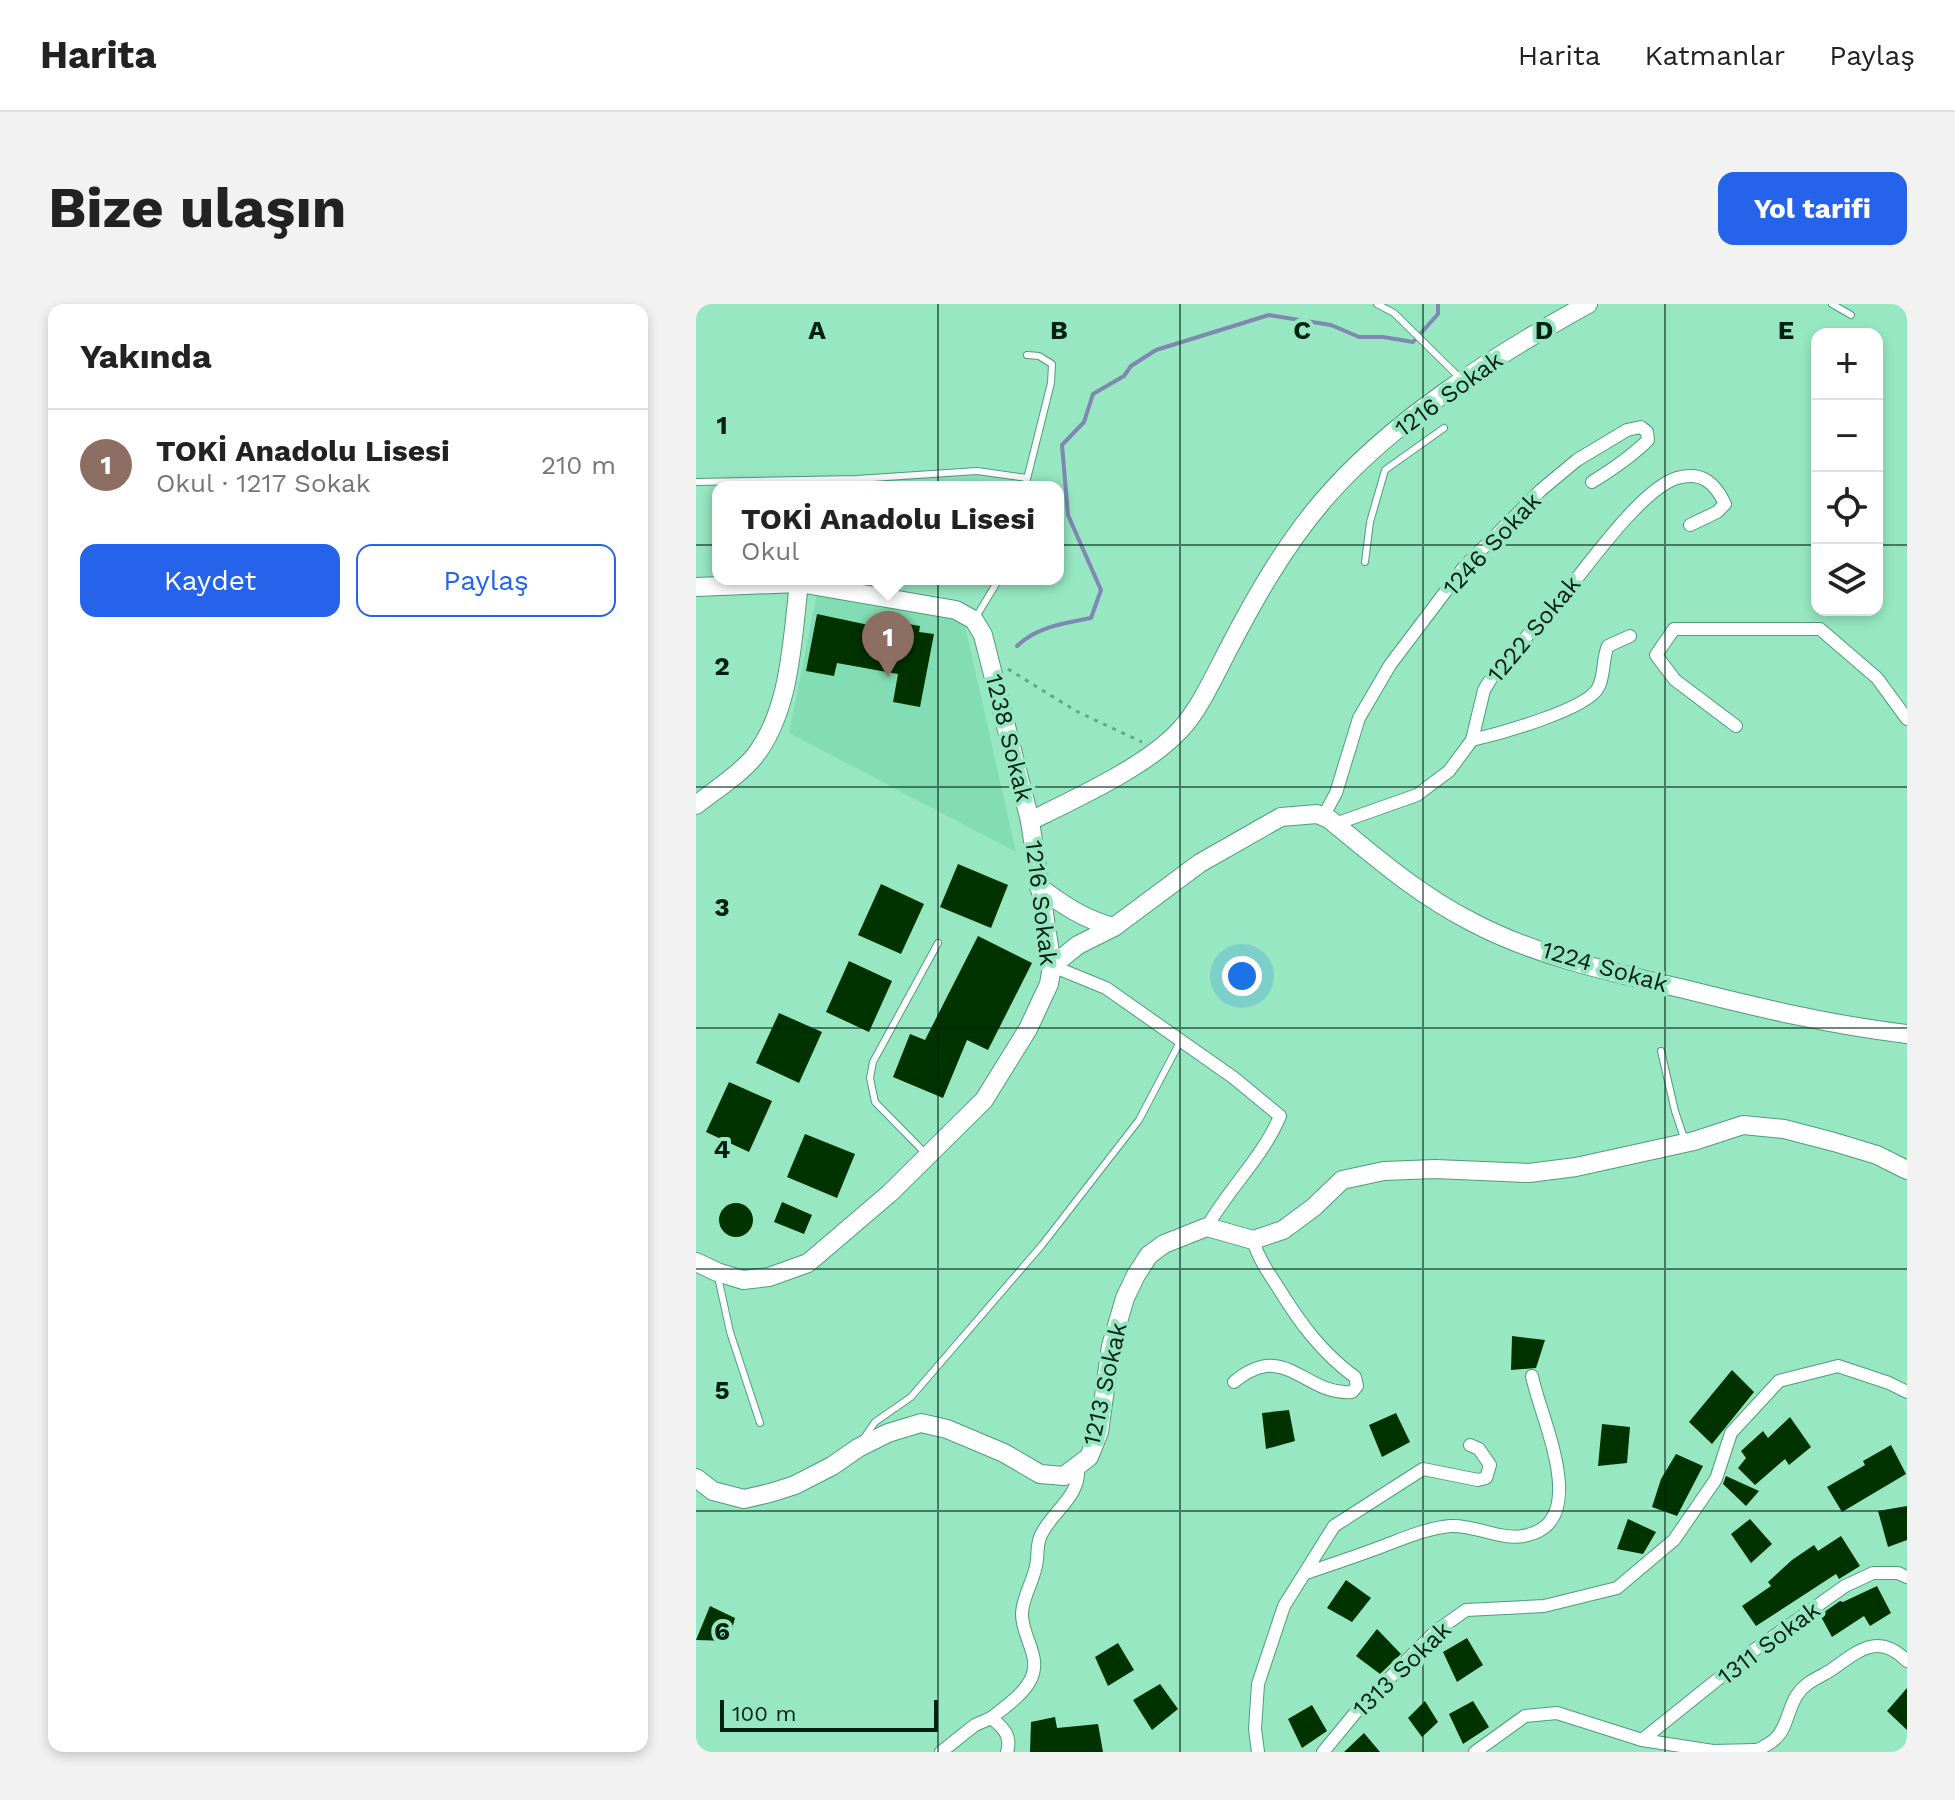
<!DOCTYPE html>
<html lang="tr">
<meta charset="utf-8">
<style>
body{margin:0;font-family:"Work Sans",sans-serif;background:#f2f2f2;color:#222}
.controls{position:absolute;right:24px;top:24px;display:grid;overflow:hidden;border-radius:16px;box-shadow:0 4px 12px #0003}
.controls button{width:72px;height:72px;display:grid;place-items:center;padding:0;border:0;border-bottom:2px solid #e0e0e0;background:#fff;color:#222;font:40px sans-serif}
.scale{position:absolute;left:24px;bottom:20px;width:218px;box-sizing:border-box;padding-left:8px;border:4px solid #002013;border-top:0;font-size:22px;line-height:28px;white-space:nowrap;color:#002013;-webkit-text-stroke:6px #97e8c2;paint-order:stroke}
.you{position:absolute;left:546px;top:672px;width:28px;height:28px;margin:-20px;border:6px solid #fff;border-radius:50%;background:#1a73e8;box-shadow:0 0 0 12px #1a73e833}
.badge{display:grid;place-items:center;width:52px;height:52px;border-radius:50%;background:#2563eb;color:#fff;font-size:26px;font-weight:700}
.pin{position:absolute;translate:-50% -66px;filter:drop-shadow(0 2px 4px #0008)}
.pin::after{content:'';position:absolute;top:42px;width:28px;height:24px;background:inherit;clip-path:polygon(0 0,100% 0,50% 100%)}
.popup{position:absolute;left:16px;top:177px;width:352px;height:104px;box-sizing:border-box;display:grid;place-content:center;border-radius:16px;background:#fff;filter:drop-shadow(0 2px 6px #0005);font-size:26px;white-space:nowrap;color:#767676}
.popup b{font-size:30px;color:#222}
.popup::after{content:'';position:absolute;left:50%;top:100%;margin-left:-16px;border:16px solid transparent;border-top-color:#fff}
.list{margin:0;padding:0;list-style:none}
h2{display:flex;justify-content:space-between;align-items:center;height:104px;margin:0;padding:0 32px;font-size:34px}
h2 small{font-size:26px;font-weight:400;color:#767676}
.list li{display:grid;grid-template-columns:52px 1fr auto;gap:24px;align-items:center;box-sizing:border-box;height:112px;padding:0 32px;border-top:2px solid #e0e0e0}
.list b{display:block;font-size:30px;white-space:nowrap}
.list p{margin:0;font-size:26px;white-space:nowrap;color:#767676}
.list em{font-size:26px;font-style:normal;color:#767676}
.actions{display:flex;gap:16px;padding:24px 32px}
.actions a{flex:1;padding:18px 0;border:2px solid #2563eb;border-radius:16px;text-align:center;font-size:28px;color:#2563eb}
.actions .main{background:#2563eb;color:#fff}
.icon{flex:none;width:44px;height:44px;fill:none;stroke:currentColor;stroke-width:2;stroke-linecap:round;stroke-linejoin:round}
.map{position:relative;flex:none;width:1211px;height:1448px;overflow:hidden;border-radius:16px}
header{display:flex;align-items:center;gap:48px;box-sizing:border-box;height:112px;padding:0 40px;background:#fff;border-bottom:2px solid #e0e0e0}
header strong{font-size:38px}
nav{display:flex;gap:44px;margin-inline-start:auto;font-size:28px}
.intro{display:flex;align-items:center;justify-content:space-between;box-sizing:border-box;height:192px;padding:0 48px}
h1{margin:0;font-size:56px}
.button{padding:20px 36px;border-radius:16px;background:#2563eb;color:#fff;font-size:28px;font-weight:700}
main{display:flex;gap:48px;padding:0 48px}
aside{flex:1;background:#fff;border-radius:16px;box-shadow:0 4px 12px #0003}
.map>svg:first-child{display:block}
.built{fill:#83ddb4}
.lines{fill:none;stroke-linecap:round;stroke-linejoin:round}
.stream{stroke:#7e88b1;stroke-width:4}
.building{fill:#030}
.lane-casing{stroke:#4d9d7a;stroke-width:8}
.street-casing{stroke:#4d9d7a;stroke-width:14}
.secondary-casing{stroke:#4d9d7a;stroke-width:20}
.path{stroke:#65a688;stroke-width:3;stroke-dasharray:4 6;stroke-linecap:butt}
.lane{stroke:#fff;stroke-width:6}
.street{stroke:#fff;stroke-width:12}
.secondary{stroke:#fff;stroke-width:18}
.grid{fill:none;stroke:#002013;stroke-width:2;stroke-opacity:0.55}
.labels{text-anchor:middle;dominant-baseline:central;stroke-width:8;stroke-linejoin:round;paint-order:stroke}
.street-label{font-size:24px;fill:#002013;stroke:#97e8c2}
.grid-label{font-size:26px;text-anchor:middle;font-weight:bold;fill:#002013;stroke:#97e8c2;stroke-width:8;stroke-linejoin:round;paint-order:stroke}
</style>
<header>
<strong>Harita</strong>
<nav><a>Harita</a><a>Katmanlar</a><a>Paylaş</a></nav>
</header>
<div class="intro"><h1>Bize ulaşın</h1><a class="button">Yol tarifi</a></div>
<main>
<aside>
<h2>Yakında<small></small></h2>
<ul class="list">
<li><span class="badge" style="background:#8d6e63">1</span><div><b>TOKİ Anadolu Lisesi</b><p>Okul · 1217 Sokak</p></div><em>210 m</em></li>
</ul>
<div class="actions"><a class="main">Kaydet</a><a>Paylaş</a></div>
</aside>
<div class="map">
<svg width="1211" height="1448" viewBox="0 0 1211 1448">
<rect width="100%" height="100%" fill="#97e8c2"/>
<polygon class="built" points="121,289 268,317 320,548 93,429"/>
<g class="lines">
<path class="stream" d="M321,342C340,323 369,319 395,314L405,286L372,211L366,141L388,118L397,90L428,72L435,62L460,46L573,11L635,21L663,33H687L717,38L742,10V0"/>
</g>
<g class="building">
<polygon points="121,310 210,329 212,320 224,322 223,328 238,330 224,403 197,398 202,370 141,359 138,372 110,367"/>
<polygon points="262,560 312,581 295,624 244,603"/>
<polygon points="185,580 228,600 205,650 162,631"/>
<polygon points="282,632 336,659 292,746 271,736 247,794 197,773 214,730 229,736"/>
<polygon points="153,657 196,677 173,728 130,708"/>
<polygon points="83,709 126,728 103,779 60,759"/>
<polygon points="33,778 76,797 53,848 10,828"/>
<polygon points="109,830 159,850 141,894 91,873"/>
<polygon points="86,898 116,911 108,930 78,918"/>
<circle cx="40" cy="916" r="17"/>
<polygon points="816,1032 849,1036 840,1064 815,1066"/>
<polygon points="1036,1066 1058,1088 1016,1140 993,1118"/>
<polygon points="593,1106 599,1137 570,1145 566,1109"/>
<polygon points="700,1109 714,1138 686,1153 673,1121"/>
<polygon points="1094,1113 1115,1143 1093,1161 1089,1155 1059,1181 1042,1164 1050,1154 1045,1147 1067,1127 1072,1134"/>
<polygon points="906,1120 934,1123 931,1159 902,1162"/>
<polygon points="1195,1141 1210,1170 1146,1208 1131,1183 1169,1161 1167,1157"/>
<polygon points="980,1150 1007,1162 981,1212 956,1203 965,1175"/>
<polygon points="1030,1172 1063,1187 1050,1202 1027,1180"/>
<polygon points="1211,1202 1211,1236 1192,1243 1182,1207"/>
<polygon points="932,1215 960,1228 947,1250 921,1245"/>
<polygon points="1054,1215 1076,1240 1055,1259 1035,1230"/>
<polygon points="1145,1232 1164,1262 1143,1275 1140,1270 1060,1322 1046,1302 1075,1282 1072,1278 1096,1256 1118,1241 1122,1247"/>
<polygon points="650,1276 675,1294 656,1318 631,1304"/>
<polygon points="1181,1282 1195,1309 1174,1322 1168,1312 1136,1333 1124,1311 1144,1297 1147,1298"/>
<polygon points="14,1302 39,1314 33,1337 0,1336"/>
<polygon points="681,1325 705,1350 684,1370 660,1352"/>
<polygon points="771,1334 787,1361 761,1378 747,1348"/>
<polygon points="422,1339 438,1366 412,1382 399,1353"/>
<polygon points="464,1380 482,1405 456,1426 437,1396"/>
<polygon points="1211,1384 1211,1426 1191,1407"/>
<polygon points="729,1397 742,1418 726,1433 712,1414"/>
<polygon points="777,1397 793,1423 767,1440 753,1410"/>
<polygon points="616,1401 631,1427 606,1444 592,1415"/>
<polygon points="359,1413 361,1424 402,1420 407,1448 334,1448 335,1418"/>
<polygon points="668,1429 684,1448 648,1448"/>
</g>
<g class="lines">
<g class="lane-casing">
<g id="lane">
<polyline points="681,0 698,9 765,75"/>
<polyline points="1136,0 1155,11"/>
<polyline points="0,178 161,175 281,167 331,174"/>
<polyline points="329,183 355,79 356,60 343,52 331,51"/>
<polyline points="669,258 674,218 689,166 748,124"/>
<polyline points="280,313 303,275"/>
<polyline points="965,747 979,807 989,837"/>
<polyline points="229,849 179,798 174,774 177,758 242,639"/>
<polyline points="22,973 34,1028 64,1119"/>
<polyline points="168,1134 179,1118 215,1093 346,941 443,816 485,736"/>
</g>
</g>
<g class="street-casing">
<g id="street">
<polyline points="1040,422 979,376 960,351 978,325 1124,325 1181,374 1211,415"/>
<path d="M776,436C802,430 890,406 902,384C909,372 906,355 912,342L934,332"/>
<path d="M627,513L640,489L663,414L694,361L768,263L845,186L881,156L931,126L945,123L951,128L952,136C935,153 917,165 896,178"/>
<path d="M639,520L721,491L753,467L776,436L788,386L796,373C822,341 851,311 877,279C899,252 948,184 981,174C1006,167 1019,179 1029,200L1021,208L994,221"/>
<path d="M356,662L410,684L538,774L584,812C567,853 533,884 511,923"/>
<path d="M538,1078C590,1035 608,1092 656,1088L661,1082L659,1073C626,1049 604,1019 583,985C572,968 562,954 557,936"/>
<path d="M610,1269C637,1260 664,1251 690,1241C711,1233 732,1224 755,1222C780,1221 804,1236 827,1232C898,1220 844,1114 836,1072"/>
<path d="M295,1414C309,1403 327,1391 335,1375C346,1352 325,1332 326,1309C327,1290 340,1274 341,1255C342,1246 341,1239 345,1231C357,1206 385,1193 382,1162"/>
<polyline points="946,1436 1057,1347 1149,1282 1177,1269 1202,1269 1211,1273"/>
<path d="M245,1448L279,1421L295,1414C307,1423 316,1432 311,1448"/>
<polyline points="562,1448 559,1425 562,1380 588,1302 638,1222 727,1165 782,1176 790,1174 794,1161 783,1145 774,1141"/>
<polyline points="627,1448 660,1408 739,1328 770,1306 848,1302 921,1284 978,1236 1020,1175 1035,1129 1083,1077 1142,1062 1193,1079 1211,1088"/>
<polyline points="779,1448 829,1412 861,1409 946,1436 1017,1447 1059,1446"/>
<path d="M1058,1448C1064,1444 1073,1441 1079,1435C1091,1425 1092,1404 1101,1391C1110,1377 1123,1374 1135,1366C1161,1348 1182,1327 1211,1357"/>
</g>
</g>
<g class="secondary-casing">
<g id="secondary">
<polyline points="0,283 103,279 260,306 278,316 287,331 334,517 356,662 353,680 332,725 288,796 194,889 112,959 73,973 47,976 21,968 0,958"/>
<path d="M0,501C19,486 43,471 58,453C95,406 96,336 103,279"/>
<path d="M334,517C379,495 451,462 484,426C504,405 520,368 534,342C560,292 588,243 625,199C693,118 799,51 892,0"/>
<path d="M343,583C367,601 389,616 418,623L382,641L356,662"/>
<path d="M418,623L504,559L585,513L621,510L633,515C679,553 723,591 776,618C840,652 915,668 984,684C1060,703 1134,721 1211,730"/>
<polyline points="0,1174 17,1187 48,1195 74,1189 99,1181 136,1162 162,1144 192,1129 225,1119 251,1125 308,1149 344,1170 368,1172 393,1153 403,1128 415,1042 429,994 440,971 453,951 468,940 511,923 557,936 587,926 618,903 646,876 688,867 739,865 833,869 880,863 998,837 1047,821 1088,825 1138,838 1181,851 1211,866"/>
</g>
</g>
<polyline class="path" points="312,365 380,407 446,438"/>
<use href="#lane" class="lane"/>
<use href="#street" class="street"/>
<use href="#secondary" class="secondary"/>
</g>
<path class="grid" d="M242,0V1448M484,0V1448M727,0V1448M969,0V1448M0,241H1121M1181,241H1211M0,483H1211M0,724H1211M0,965H1211M0,1207H1211"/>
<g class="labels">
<g class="street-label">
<text transform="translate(753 90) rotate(-36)">1216 Sokak</text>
<text transform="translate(796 240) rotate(-47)">1246 Sokak</text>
<text transform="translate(838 325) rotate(-50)">1222 Sokak</text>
<text transform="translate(313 434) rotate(76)">1238 Sokak</text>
<text transform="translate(345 599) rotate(83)">1216 Sokak</text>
<text transform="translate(909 663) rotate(16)">1224 Sokak</text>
<text transform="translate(409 1080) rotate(-77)">1213 Sokak</text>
<text transform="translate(1073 1339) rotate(-37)">1311 Sokak</text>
<text transform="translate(706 1365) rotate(-44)">1313 Sokak</text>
</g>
</g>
<g class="grid-label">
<text x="121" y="35">A</text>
<text x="363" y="35">B</text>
<text x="606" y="35">C</text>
<text x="848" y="35">D</text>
<text x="1090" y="35">E</text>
<text x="26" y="130">1</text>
<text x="26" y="371">2</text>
<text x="26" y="612">3</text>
<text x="26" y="854">4</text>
<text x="26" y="1095">5</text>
<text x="26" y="1336">6</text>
</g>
</svg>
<div class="controls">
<button>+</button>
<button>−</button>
<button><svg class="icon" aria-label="locate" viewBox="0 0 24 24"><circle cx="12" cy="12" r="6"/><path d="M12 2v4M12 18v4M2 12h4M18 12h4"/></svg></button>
<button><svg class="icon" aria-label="layers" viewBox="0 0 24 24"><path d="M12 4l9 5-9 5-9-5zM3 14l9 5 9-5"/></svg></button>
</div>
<div class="scale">100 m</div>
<div class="you"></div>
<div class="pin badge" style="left:192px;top:373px;background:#8d6e63">1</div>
<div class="popup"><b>TOKİ Anadolu Lisesi</b>Okul</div>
</div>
</main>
